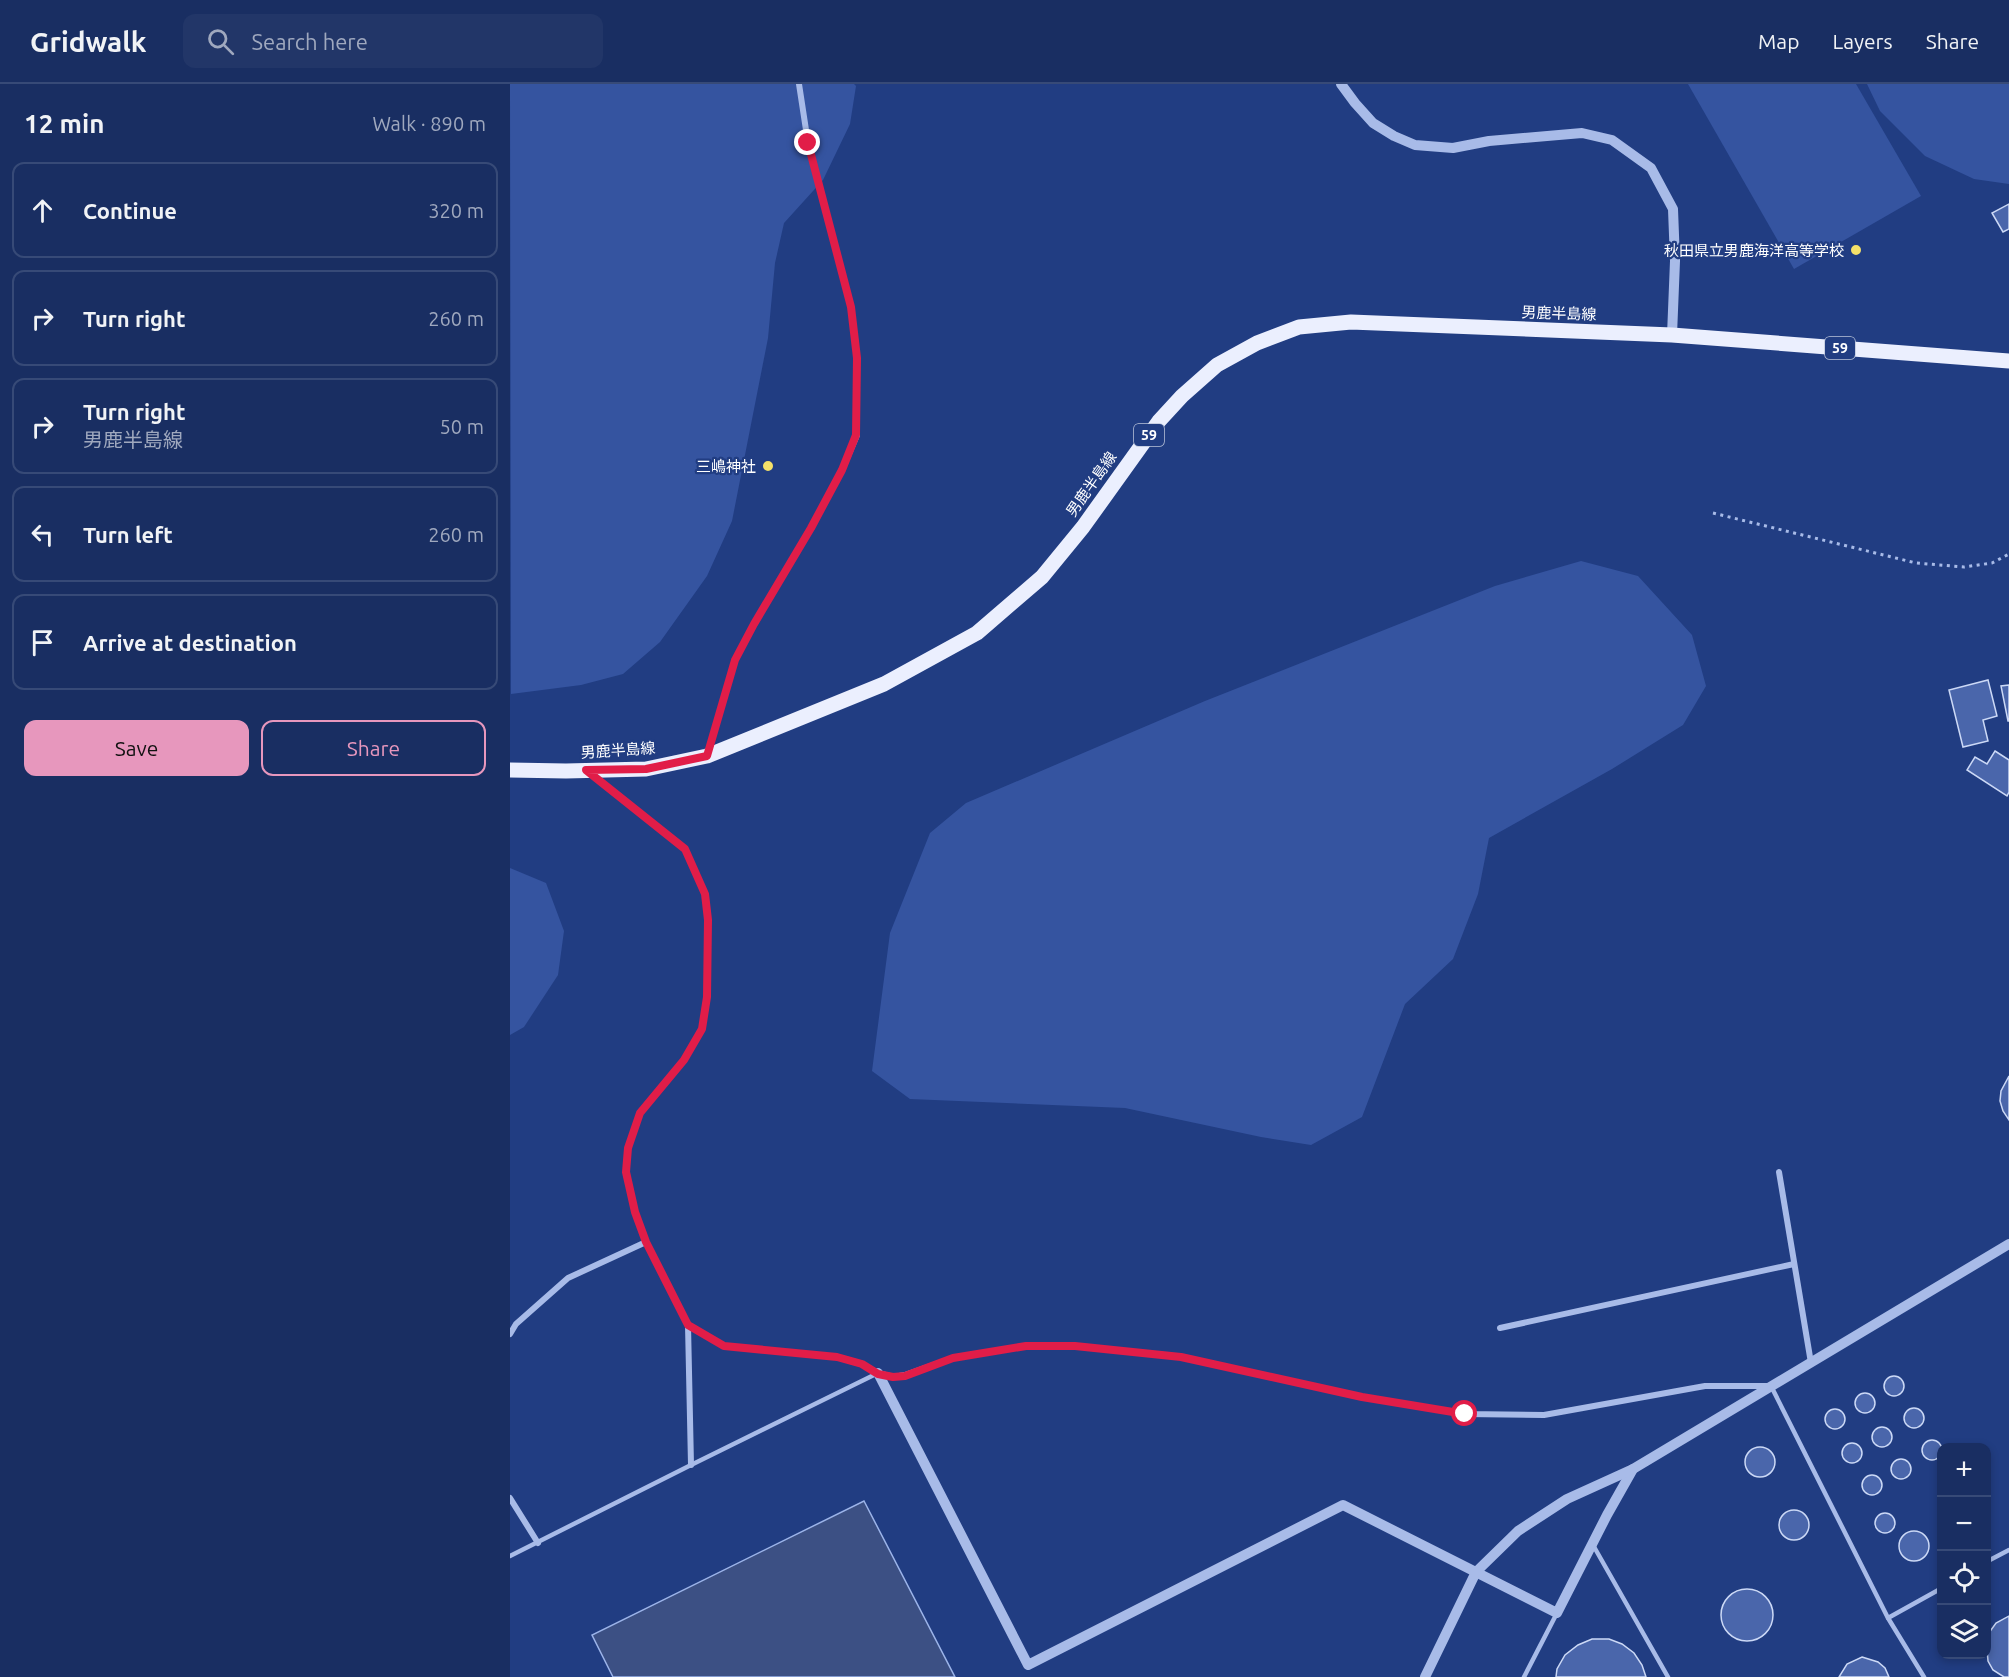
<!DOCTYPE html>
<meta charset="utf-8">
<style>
body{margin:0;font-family:Ubuntu,"Noto Sans JP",sans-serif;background:#223668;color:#f1f3f6}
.controls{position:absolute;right:18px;bottom:18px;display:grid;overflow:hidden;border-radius:12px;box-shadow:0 3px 9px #0003}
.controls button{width:54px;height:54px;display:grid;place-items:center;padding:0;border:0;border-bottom:2px solid #374a77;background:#192e62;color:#f1f3f6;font:30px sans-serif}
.stop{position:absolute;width:18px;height:18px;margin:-14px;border:4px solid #e11d48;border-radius:50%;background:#fff}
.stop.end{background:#e11d48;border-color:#fff;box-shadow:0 2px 6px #0008}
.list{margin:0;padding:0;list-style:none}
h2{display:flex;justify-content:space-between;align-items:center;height:78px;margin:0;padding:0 24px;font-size:26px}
h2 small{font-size:20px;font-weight:400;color:#9fa8be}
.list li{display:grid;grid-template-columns:39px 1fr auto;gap:18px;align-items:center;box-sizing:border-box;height:96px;margin:0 12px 12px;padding:0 12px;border:2px solid #374a77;border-radius:12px}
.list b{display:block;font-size:22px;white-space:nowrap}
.list p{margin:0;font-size:20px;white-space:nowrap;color:#9fa8be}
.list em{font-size:20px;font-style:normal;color:#9fa8be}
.actions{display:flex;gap:12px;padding:18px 24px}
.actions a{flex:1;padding:14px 0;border:2px solid #e797bd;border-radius:12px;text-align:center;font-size:21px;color:#e797bd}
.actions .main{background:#e797bd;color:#111}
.icon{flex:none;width:33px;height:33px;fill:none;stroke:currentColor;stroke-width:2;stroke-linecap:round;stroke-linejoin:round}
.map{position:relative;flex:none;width:1499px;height:1593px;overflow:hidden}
header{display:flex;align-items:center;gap:36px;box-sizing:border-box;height:84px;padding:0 30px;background:#192e62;border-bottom:2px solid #374a77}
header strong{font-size:28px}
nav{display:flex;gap:33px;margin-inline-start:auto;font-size:21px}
.search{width:420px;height:54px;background:#223668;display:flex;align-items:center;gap:15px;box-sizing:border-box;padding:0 21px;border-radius:12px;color:#9fa8be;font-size:22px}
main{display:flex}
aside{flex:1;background:#192e62}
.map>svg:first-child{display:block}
.green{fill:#3554a0}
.water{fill:#3c5084;stroke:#9cb4e9;stroke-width:1.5}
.building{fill:#4a66ab;stroke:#ccd9f6;stroke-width:1.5}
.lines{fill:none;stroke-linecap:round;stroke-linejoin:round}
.path{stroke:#a8bbe8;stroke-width:3;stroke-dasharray:3 4.5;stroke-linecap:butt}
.service{stroke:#a8bbe8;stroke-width:4.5}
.minor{stroke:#a8bbe8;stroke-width:6}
.tertiary{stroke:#a8bbe8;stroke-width:10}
.primary{stroke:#ebeffe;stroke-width:15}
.route{stroke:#e11d48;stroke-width:8}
.poi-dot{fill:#f5e169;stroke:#213d82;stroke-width:2}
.labels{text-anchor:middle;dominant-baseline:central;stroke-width:4.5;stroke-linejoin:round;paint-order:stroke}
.shield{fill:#213d82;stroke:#bcc5da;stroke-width:1.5}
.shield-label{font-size:14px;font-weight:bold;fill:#fff}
.poi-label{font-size:15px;fill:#fff;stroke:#213d82;text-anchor:end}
.street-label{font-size:15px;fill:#fff;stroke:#213d82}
</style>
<header>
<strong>Gridwalk</strong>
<div class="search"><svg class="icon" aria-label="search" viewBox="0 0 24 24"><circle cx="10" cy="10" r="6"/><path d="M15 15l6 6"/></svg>Search here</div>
<nav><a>Map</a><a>Layers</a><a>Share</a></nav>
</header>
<main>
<aside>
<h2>12 min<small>Walk · 890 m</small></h2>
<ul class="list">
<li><svg class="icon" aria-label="ahead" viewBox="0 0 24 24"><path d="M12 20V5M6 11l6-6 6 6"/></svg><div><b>Continue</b></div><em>320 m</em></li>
<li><svg class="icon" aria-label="right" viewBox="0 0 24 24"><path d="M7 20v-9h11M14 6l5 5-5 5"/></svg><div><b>Turn right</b></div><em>260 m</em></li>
<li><svg class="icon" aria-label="right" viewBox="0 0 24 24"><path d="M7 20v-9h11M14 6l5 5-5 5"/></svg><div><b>Turn right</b><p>男鹿半島線</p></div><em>50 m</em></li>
<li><svg class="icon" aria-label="left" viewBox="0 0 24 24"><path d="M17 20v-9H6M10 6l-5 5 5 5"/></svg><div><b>Turn left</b></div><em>260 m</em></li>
<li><svg class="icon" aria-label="arrive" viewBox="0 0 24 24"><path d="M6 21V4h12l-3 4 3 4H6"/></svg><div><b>Arrive at destination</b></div></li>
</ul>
<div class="actions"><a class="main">Save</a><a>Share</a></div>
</aside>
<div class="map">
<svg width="1499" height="1593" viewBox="0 0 1499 1593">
<rect width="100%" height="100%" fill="#213d82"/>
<g class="green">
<polygon points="0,0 344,0 346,2 340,40 313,96 274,139 265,179 258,254 222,437 197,492 150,558 113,590 71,601 1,610"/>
<polygon points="1178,0 1346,0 1411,112 1284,185"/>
<polygon points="1357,0 1499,0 1499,100 1464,95 1415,72 1370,27"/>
<polygon points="1071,477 1128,492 1182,551 1196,602 1173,641 1102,685 979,754 968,810 943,875 895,920 852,1033 801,1061 751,1053 615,1024 400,1015 362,987 380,849 420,749 456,719 695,617 985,502"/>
<polygon points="0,784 36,799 54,847 48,891 14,943 0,951"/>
</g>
<polygon class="water" points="354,1417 445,1593 103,1593 82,1551"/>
<g class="building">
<polygon points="1499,120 1499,145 1493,148 1482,129"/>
<polygon points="1478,596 1487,632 1473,636 1478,657 1453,663 1439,606"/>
<polygon points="1499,601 1499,637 1498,637 1491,602"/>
<polygon points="1485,667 1499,676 1499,708 1497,712 1457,686 1465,673 1477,680"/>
<polygon points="1499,992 1499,1036 1493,1027 1490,1017 1491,1007"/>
<circle cx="1384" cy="1302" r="10"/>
<circle cx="1355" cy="1319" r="10"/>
<circle cx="1404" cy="1334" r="10"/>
<circle cx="1325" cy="1335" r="10"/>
<circle cx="1372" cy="1353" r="10"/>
<circle cx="1422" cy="1366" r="10"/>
<circle cx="1342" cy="1369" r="10"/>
<circle cx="1250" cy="1378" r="15"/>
<circle cx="1391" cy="1385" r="10"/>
<circle cx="1362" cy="1401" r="10"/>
<circle cx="1284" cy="1441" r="15"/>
<circle cx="1375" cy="1439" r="10"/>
<circle cx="1404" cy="1462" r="15"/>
<circle cx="1237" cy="1531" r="26"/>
<polygon points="1499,1532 1499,1593 1494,1593 1483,1586 1478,1577 1476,1553 1486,1539"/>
<polygon points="1082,1555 1099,1555 1112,1560 1124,1569 1132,1581 1136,1593 1046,1593 1047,1585 1055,1571 1068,1561"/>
<polygon points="1352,1573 1368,1578 1375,1584 1379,1593 1329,1593 1337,1580"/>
</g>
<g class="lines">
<polyline class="path" points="1203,429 1406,479 1454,483 1482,479 1499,470"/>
<g class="service">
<polyline points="1261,1302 1378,1534 1414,1593"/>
<polyline points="1083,1461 1158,1593"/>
<polyline points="0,1472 181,1381 368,1289"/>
<polyline points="1476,1478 1499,1466"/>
<polyline points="1378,1534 1432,1504"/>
<polyline points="1014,1593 1047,1529"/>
</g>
<g class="minor">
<polyline points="198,669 225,576 244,540 301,444 332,386 347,351 347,274 341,223 298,59 289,0"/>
<polyline points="81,690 175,765 195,810 198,836 197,913 192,945 174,976 130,1029 118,1064 116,1088 125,1128 136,1158 178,1241 181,1381"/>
<polyline points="1269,1088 1301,1279"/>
<polyline points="178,1241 214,1262 327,1273 352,1280 368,1289 383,1293 395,1291 443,1274 516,1262 565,1262 671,1273 852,1313 955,1330 1034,1331 1195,1302 1258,1302"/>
<polyline points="990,1244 1284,1180"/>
<polyline points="0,1250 6,1240 58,1194 136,1158"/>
<polyline points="0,1414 28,1459"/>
</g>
<g class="tertiary">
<polyline points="831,0 845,19 863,39 884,52 905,61 943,64 979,57 1072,49 1102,56 1141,84 1163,125 1165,177 1162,251"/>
<polyline points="368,1289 518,1581 833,1421 1047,1529 1097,1431 1123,1385 1499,1160"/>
<polyline points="915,1593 966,1488 1008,1447 1057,1415 1123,1385"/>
</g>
<polyline class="primary" points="0,686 56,687 136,685 197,672 374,600 467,549 532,493 573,443 649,337 672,312 707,281 747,259 789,243 841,238 1162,251 1499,277"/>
</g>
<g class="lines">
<polyline class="route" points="298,59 341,223 347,274 346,351 332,386 301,444 244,540 225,576 197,672 136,685 76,686 175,765 195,810 198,836 197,913 192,945 174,976 130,1029 118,1064 116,1088 125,1128 136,1158 178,1241 214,1262 327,1273 352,1280 368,1290 383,1293 395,1292 443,1274 516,1262 565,1262 671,1273 852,1313 955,1330"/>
</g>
<g class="poi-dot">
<circle cx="1346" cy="166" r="6"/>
<circle cx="258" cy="382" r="6"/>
</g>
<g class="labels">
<g class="shield">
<rect x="1315" y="253" width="30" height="22" rx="4.5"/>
<rect x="624" y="340" width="30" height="22" rx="4.5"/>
</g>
<g class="shield-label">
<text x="1330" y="264">59</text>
<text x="639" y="351">59</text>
</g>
<g class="poi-label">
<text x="1334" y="166">秋田県立男鹿海洋高等学校</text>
<text x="246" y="382">三嶋神社</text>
</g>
<g class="street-label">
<text transform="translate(1049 229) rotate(2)">男鹿半島線</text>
<text transform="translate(581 400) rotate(-55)">男鹿半島線</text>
<text transform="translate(108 666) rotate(-4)">男鹿半島線</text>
</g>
</g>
</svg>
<div class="controls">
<button>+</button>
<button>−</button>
<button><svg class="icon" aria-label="locate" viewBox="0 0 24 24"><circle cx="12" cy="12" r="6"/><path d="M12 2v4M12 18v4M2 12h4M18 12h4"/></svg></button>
<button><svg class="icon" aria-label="layers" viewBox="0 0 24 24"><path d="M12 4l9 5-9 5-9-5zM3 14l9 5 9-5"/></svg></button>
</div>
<div class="stop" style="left:955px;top:1330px"></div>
<div class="stop end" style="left:298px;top:59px"></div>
</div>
</main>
